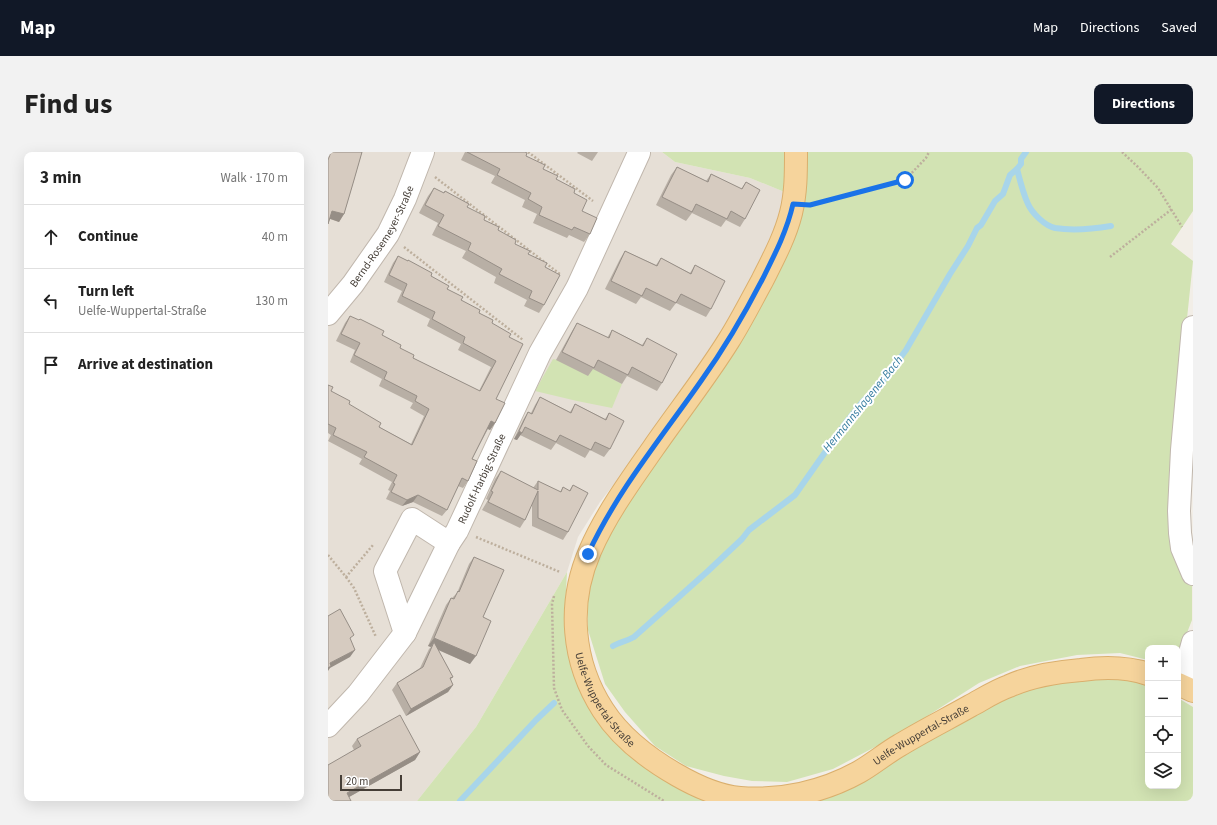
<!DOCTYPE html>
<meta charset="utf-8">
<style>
body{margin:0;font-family:"Source Sans 3",sans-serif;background:#f2f2f2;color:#222}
.controls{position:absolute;right:12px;bottom:12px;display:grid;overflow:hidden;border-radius:8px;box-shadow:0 4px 16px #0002}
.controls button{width:36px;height:36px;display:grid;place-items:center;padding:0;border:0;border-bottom:1px solid #e0e0e0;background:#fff;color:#222;font:20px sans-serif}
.scale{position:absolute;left:12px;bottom:10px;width:62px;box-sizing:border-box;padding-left:4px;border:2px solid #453e37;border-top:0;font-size:11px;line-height:14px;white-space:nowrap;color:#453e37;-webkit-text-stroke:3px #fff;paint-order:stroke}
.stop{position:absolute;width:12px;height:12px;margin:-9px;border:3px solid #1a73e8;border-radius:50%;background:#fff}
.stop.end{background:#1a73e8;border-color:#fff;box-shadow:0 1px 4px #0008}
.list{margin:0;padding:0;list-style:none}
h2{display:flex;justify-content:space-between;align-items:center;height:52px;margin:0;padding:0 16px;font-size:17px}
h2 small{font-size:13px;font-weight:400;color:#767676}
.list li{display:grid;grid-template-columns:26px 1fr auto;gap:12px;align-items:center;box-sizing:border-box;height:64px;padding:0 16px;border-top:1px solid #e0e0e0}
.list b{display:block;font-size:15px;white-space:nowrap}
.list p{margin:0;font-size:13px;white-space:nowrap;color:#767676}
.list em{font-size:13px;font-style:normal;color:#767676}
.icon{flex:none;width:22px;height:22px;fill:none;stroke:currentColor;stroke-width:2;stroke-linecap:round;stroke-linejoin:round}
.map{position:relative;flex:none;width:865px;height:649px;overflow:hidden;border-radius:8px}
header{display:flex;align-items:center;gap:24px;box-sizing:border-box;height:56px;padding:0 20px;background:#111827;color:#fff}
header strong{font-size:19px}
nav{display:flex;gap:22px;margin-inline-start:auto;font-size:14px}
.intro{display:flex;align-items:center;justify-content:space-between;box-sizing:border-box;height:96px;padding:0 24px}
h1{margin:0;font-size:28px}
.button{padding:10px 18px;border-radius:8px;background:#111827;color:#fff;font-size:14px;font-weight:700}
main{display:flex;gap:24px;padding:0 24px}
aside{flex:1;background:#fff;border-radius:8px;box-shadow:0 4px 16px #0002}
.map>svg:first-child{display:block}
.residential{fill:#e6dfd6}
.green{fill:#d2e3b3}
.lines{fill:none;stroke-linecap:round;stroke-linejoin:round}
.stream{stroke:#a8d5ea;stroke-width:6}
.minor-casing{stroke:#c0b7ad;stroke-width:24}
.major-casing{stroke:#daaf6d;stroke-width:24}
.path{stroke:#bdaf9d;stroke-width:2.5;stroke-dasharray:2 2;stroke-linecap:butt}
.minor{stroke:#fff;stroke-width:22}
.major{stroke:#f6d49c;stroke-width:22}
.wall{fill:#b8afa5}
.shaded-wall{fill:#968e86}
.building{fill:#d6cbc0;stroke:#968e86}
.route{stroke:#1a73e8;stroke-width:5}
.labels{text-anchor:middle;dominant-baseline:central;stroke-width:4;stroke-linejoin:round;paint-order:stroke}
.street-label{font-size:11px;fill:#453e37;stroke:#fff}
.water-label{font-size:12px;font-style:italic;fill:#377da0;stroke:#fff}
</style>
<header>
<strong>Map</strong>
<nav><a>Map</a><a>Directions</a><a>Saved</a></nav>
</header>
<div class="intro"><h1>Find us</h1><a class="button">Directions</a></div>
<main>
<aside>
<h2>3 min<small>Walk · 170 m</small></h2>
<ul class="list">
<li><svg class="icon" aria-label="ahead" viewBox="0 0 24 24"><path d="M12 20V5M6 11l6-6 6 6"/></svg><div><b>Continue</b></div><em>40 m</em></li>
<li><svg class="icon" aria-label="left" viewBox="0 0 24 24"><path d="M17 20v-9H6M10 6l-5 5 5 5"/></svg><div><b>Turn left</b><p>Uelfe-Wuppertal-Straße</p></div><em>130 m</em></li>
<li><svg class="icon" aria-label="arrive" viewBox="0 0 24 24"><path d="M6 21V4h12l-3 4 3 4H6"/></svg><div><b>Arrive at destination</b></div></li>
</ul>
</aside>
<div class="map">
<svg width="865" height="649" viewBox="0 0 865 649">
<rect width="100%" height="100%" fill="#f2eee7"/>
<polygon class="residential" points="0,0 334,0 347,10 422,26 459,41 455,62 415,151 337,267 272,350 250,385 239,420 148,575 89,649 0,649"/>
<g class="green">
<polygon points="334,0 461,0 459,41 422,26 347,10"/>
<polygon points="476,0 865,0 865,59 843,92 865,109 858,176 843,380 864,433 864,468 850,504 850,496 820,496 820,508 792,501 749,503 692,514 651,531 568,584 505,617 459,630 424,629 396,624 358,614 327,594 297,560 277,532 260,478 259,447 266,405 285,371 408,192"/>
<polygon points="225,207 264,216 294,232 284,256 249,249 207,239"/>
<polygon points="239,420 237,459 274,567 396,649 89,649 148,575"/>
<polygon points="774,523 812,529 820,533 820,634 850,634 850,546 865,555 865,649 479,649 665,548 701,536"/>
</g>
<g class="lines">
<g class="stream">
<path d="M689,17C692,29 695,41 700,52C704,61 717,74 727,76C745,79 765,77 783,74"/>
<path d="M285,494C292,490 299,489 306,485L380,419L414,387L421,378L467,343L519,269L535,249L549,237L578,198L622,122L640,94L649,76L653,73L667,49L675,42L682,23L689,17L693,12V7L698,0"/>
<polyline points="132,649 208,568 226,551"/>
</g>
<g class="minor-casing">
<g id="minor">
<path id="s1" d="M0,162L25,132L60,82L77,47L95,0"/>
<polyline points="865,175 854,298 851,359 852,381 854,396 865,422"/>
<polyline points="77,481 121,391"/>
<polyline points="853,533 865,490"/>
<path id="s2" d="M0,574L30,542L77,481L57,419L84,367L121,391L129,379L212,201L249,136L311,1"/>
</g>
</g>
<g class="major-casing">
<g id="major">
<path id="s3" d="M468,0C468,21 468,41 463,61C457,85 445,107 434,129C423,149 413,169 401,188C378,225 351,259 326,295C303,328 278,362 262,399C239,452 244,510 275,558C293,586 321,607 349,623C368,634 390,644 412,646C453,649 495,640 531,620C545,612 558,601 572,593C595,579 619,567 642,554C655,547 667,539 681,534C703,524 728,520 753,518C775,515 799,515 820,522"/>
<polyline points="850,532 865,539"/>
</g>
</g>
<g class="path">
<polyline points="200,0 265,49"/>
<polyline points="794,0 810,15 830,36 854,75"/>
<polyline points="107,25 233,123"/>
<polyline points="486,52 577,28 598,6 601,0"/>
<polyline points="76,95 195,188"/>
<polyline points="782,105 844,57"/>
<polyline points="148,385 232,420"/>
<polyline points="0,403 18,425 45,393"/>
<polyline points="18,425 26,436 48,485"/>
<polyline points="226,444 224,452 226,536 234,558 260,594 278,613 336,649"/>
</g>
<use href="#minor" class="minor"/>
<use href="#major" class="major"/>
</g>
<g class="wall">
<polygon points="0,0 34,0 26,28 16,62 11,70 2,67 0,72"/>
<polygon points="137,0 197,0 198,4 246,41 254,59 262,82 256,90 241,83 239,86 205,71 209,62 194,55 197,48 163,31 167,24 133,8"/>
<polygon points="250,0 270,0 264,9 249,1"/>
<polygon points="349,15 378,29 383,22 413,37 418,30 417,67 412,75 398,68 393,75 364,61 358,69 328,53 343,23"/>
<polygon points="106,36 116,41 117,39 170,78 187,92 217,115 216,153 211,161 196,154 199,148 166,131 168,125 134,106 138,99 104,83 110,71 91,61 100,44"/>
<polygon points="297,99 328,113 333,106 362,121 367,113 383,157 378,165 348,151 342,159 313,145 308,152 277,137 292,107"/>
<polygon points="70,104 103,124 133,148 164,171 181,185 168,247 167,271 162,278 160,277 144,307 140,329 135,336 130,334 119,358 114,364 85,350 74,354 58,347 62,339 60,338 64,330 31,312 34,307 0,289 3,283 0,281 0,233 3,239 51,275 83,292 96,264 82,256 85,251 51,234 54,227 22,210 27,198 8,189 17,171 22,164 54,183 72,196 85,206 151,239 163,215 130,198 133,192 99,174 102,167 69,150 74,139 56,130 65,111"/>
<polygon points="249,171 279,186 284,178 314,193 319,186 334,231 329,239 299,224 294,232 265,217 260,224 228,208 244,179"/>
<polygon points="212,245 242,260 247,252 277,267 281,261 282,297 276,305 262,298 257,306 228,291 223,298 192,283 189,288 186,287 195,268 200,260 203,261 207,253"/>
<polygon points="173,319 205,336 210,329 232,340 235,335 241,339 245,333 240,380 235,388 204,374 204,352 197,368 192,376 154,358 160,348 158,347 167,327"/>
<polygon points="146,405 155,465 142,512 110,498 125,525 122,528 125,533 120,540 78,564 64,538 69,531 92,516 101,497 103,495 100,494 118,453 123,446 124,446 129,441 141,412"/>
<polygon points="29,587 92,600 87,608 21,645 0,649 26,598 24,594"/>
</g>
<g class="shaded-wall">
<polygon points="4,59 16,62 11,70 0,66"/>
<polygon points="163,269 167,271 162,278 158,276"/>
<polygon points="191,279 194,281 189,288 186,287"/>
<polygon points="90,343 85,350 74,354 79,348"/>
<polygon points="106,486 148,504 142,512 104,495 106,490 103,495 100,494"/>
<polygon points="27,498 22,505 2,516 0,519 0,514 2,511"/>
<polygon points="125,533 120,540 78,564 83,557"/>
<polygon points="92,600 87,608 14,649 19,641"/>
</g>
<g class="building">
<polygon points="3,0 34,0 26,28 16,62 4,59 0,72 0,8"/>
<polygon points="139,0 197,0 199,1 198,4 217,13 215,17 230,24 228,27 247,37 246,41 259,48 254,59 269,66 262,82 246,75 244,78 211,63 214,55 200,47 203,41 169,23 172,17"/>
<polygon points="349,15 380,30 383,22 414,37 418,30 432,38 417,67 403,59 399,67 368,52 364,60 334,45"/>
<polygon points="106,36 116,41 117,39 141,52 139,55 157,64 156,68 171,75 170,78 188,88 187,92 202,99 200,102 219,111 217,115 232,123 216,153 201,146 204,139 171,122 174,117 140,98 143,91 110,74 116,63 97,53"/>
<polygon points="297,99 329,114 333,106 363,122 367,113 397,129 383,157 353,142 348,151 318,136 314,144 283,129"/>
<polygon points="70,104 80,109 80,108 104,121 103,124 121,134 119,137 135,145 133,148 152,158 151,161 165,168 164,171 183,182 181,185 195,192 168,247 177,251 167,271 163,269 144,307 149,309 140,329 134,326 119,358 90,343 79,348 63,340 67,332 65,331 69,323 36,305 39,300 5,283 8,276 0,272 0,233 5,235 3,239 22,249 21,252 53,271 51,275 84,293 101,257 87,249 89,244 56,227 59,220 26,203 32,191 13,182 22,164 31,168 32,167 56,179 54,183 73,193 72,196 86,203 85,206 152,239 168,209 135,191 137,185 104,167 107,160 74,144 79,132 61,123"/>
<polygon points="249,171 281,186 284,178 315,194 319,186 349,202 334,231 304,215 300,223 270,208 266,216 234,200"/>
<polygon points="212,245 243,261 247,252 278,268 281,261 296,269 282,297 267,290 263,298 232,283 228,290 197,275 194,281 191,279 200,260 204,262"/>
<polygon points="173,319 210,338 210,329 233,340 235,335 242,339 245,333 260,341 240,380 210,366 210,339 197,368 160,350 165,340 163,339"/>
<polygon points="146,405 176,418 155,465 163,469 148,504 106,486 123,446 126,447 130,439 131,440"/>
<polygon points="12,457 26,483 22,486 27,498 2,511 3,514 0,516 0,464"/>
<polygon points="106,490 125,525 122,526 125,533 83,557 69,531 95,515"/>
<polygon points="72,563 92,600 19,641 23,649 0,649 0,613 33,594 29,587"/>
</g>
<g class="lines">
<path class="route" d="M260,402C289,339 334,285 373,229C396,197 416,163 434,128C446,104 459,79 465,52L482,53L577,28"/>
</g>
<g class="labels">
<g class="street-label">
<text stroke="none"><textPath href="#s1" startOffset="95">Bernd-Rosemeyer-Straße</textPath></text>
<text stroke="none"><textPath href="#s2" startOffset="361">Rudolf-Harbig-Straße</textPath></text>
<text stroke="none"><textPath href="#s3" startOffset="614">Uelfe-Wuppertal-Straße</textPath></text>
<text stroke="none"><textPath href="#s3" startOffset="985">Uelfe-Wuppertal-Straße</textPath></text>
</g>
<g class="water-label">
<text transform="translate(535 252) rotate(-51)">Hermannshagener Bach</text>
</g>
</g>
</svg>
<div class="controls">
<button>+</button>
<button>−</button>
<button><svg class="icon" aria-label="locate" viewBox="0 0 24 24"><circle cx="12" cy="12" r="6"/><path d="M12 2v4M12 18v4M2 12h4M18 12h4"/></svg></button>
<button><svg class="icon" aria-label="layers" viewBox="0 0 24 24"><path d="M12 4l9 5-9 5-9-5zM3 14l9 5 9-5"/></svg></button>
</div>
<div class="scale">20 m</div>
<div class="stop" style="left:577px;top:28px"></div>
<div class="stop end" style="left:260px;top:402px"></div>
</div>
</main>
